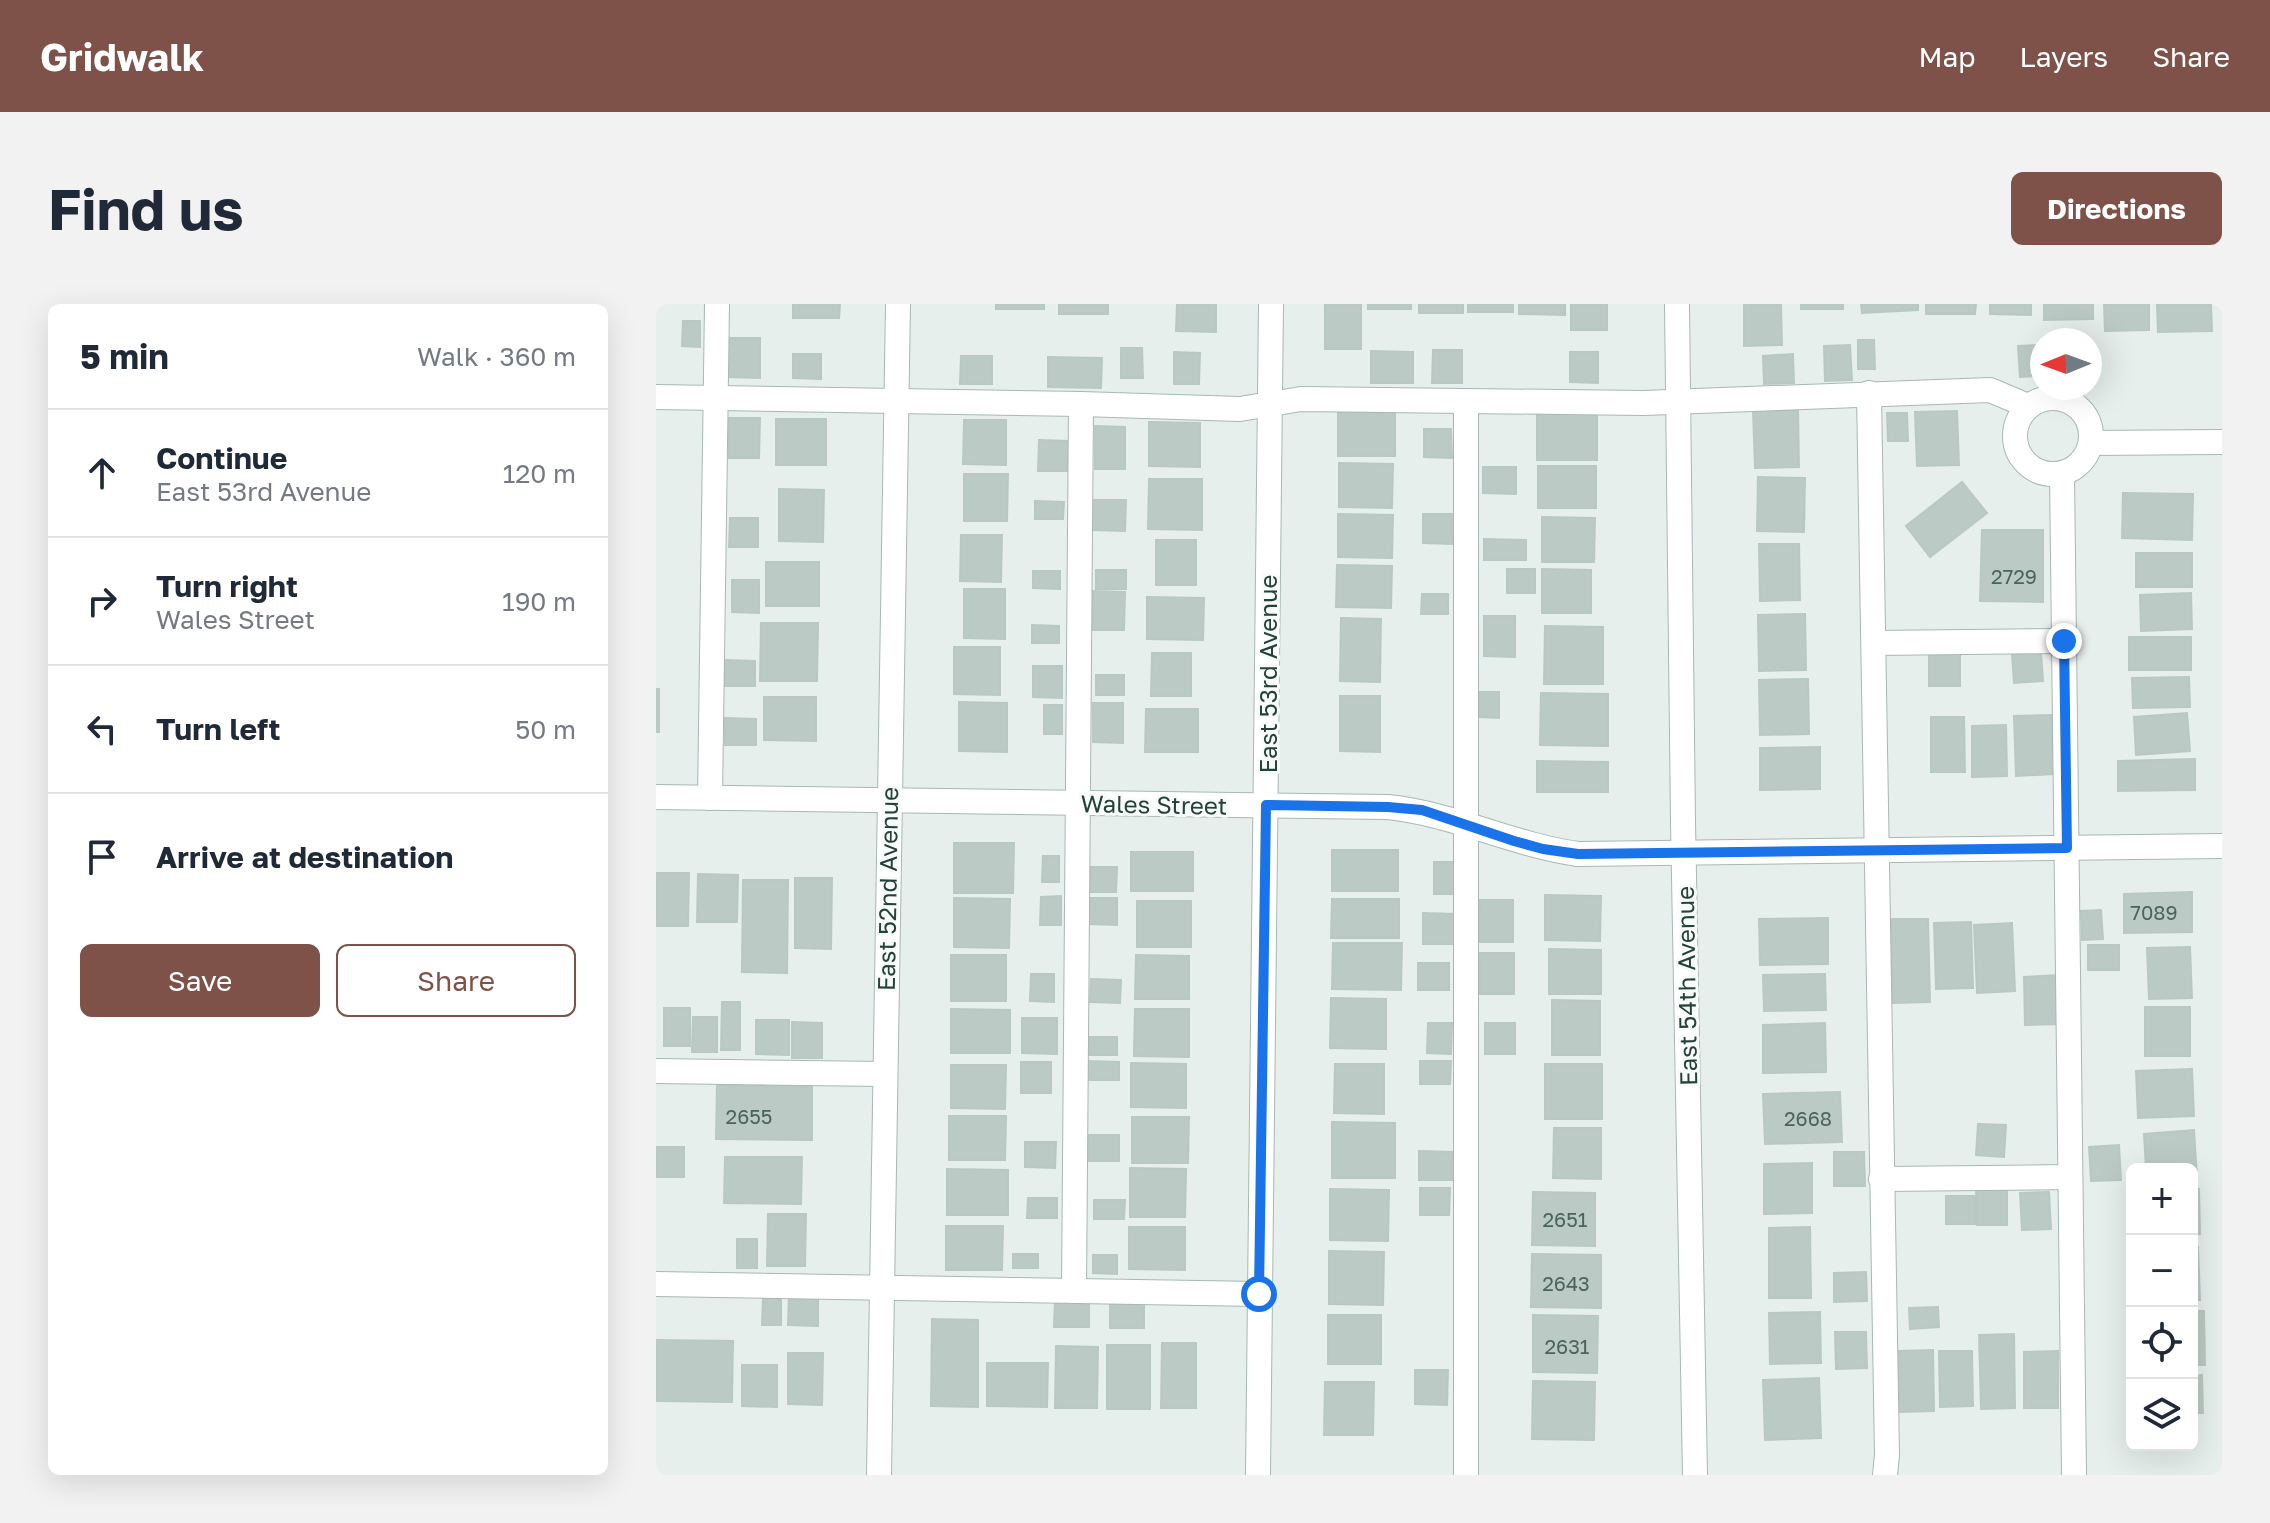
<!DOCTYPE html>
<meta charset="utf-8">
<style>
body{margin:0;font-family:"Golos Text",sans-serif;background:#f2f2f3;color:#1f2937}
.controls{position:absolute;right:24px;bottom:24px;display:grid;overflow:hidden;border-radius:12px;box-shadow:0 8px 32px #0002}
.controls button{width:72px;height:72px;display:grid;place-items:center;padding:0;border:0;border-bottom:2px solid #e0e1e3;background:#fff;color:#1f2937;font:40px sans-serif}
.compass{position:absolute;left:1374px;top:24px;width:72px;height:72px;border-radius:50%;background:#fff;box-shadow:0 8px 32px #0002;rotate:269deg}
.stop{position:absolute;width:24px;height:24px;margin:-18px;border:6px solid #1a73e8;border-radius:50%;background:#fff}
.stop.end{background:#1a73e8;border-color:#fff;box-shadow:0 2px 8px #0008}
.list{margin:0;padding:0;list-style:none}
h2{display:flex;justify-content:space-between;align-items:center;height:104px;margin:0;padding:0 32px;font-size:34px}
h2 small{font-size:26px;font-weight:400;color:#747a83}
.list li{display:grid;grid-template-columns:52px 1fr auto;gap:24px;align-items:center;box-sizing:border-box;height:128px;padding:0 32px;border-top:2px solid #e0e1e3}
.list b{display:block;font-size:30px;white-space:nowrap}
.list p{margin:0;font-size:26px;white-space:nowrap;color:#747a83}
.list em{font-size:26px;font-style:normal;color:#747a83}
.actions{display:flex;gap:16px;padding:24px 32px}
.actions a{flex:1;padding:18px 0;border:2px solid #7f5249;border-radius:12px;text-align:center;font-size:28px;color:#7f5249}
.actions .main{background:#7f5249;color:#fff}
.icon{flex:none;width:44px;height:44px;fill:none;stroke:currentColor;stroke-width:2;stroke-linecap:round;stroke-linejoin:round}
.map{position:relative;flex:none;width:1566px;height:1171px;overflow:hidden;border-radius:12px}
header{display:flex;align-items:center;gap:48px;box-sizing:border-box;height:112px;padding:0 40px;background:#7f5249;color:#fff}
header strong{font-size:38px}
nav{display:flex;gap:44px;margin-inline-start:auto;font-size:28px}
.intro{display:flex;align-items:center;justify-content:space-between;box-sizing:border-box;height:192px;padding:0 48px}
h1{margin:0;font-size:56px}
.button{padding:20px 36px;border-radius:12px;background:#7f5249;color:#fff;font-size:28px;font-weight:700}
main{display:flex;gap:48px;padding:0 48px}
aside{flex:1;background:#fff;border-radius:12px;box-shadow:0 8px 32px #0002}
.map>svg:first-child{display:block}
.building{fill:#bbcac4;stroke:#b8c9c2;stroke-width:2}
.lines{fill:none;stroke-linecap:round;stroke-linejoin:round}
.minor-casing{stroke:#a8b8b2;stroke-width:26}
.minor{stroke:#fff;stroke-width:24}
.route{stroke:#1a73e8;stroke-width:10}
.labels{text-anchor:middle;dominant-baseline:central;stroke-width:6;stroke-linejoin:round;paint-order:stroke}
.number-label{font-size:20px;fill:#4a645c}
.street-label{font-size:24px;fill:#24423a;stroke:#f7fbf9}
</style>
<header>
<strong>Gridwalk</strong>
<nav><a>Map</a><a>Layers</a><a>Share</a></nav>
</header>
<div class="intro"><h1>Find us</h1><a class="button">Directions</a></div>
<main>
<aside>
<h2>5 min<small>Walk · 360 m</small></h2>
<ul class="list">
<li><svg class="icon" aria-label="ahead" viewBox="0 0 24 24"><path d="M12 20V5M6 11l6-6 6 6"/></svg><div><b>Continue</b><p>East 53rd Avenue</p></div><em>120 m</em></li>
<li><svg class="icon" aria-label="right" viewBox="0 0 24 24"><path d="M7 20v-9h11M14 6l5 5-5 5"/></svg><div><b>Turn right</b><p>Wales Street</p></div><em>190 m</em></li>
<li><svg class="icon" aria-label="left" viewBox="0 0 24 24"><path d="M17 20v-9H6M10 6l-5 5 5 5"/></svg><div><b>Turn left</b></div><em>50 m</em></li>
<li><svg class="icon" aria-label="arrive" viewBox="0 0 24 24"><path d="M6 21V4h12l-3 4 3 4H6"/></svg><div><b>Arrive at destination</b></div></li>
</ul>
<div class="actions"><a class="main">Save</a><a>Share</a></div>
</aside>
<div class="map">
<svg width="1566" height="1171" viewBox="0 0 1566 1171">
<rect width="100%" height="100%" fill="#e6efeb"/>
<g class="building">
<polygon points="137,0 184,0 183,14 137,14"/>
<rect x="340" y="0" width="48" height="5"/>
<rect x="403" y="0" width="49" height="10"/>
<polygon points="521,0 560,0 560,28 520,27"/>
<rect x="669" y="0" width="36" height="45"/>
<rect x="712" y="0" width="43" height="5"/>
<rect x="763" y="0" width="44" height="9"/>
<rect x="812" y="0" width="45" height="8"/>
<polygon points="863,0 909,0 909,11 863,10"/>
<rect x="915" y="0" width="36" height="26"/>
<polygon points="1088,0 1125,0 1126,41 1088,42"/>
<rect x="1145" y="0" width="42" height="5"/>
<polygon points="1205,0 1262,0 1262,6 1206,9"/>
<polygon points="1270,0 1320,0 1319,10 1270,10"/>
<polygon points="1334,0 1375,0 1375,11 1334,10"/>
<polygon points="1388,0 1437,0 1437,15 1388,16"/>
<polygon points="1448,0 1493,0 1493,26 1449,27"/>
<polygon points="1501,0 1555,0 1556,27 1502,28"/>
<polygon points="27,17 44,17 44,43 26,42"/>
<polygon points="70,34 104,34 104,74 70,73"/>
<polygon points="1202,36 1218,36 1219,65 1202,65"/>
<polygon points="1194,41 1196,76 1169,77 1168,42"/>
<polygon points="1383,41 1384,72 1364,73 1362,42"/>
<polygon points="465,44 486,44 487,74 465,74"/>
<polygon points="777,46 806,46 806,79 776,79"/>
<polygon points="715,47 757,48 757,79 715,79"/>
<polygon points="518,48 544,49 543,80 518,80"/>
<polygon points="914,48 942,48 942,79 914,78"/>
<polygon points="137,50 165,50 165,75 137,74"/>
<polygon points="1137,50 1138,79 1108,80 1107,52"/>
<polygon points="305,52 336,52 336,80 304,80"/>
<polygon points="392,53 446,54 445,84 392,83"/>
<polygon points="1142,105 1143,163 1099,164 1097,106"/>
<polygon points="1301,107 1303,161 1261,162 1259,108"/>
<rect x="682" y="108" width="57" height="44"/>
<polygon points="1231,109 1251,109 1252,137 1232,137"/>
<rect x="881" y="110" width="60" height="46"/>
<polygon points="73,114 104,114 103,154 73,154"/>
<rect x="120" y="115" width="50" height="46"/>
<polygon points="308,116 350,116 350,161 307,160"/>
<polygon points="493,118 544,119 544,163 493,162"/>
<polygon points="439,122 469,123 469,165 439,165"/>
<polygon points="768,125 795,125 796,154 768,153"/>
<polygon points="383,136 412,137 412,167 382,167"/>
<polygon points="683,159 737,160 736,204 683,203"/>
<rect x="882" y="162" width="58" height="42"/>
<polygon points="827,163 860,163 860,190 827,189"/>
<polygon points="308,170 352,170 351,217 308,217"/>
<polygon points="1102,173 1149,174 1148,228 1101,227"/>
<polygon points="493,175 546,175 546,226 492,225"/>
<polygon points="1306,178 1331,209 1274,253 1250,222"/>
<polygon points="123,185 168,186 167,238 123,237"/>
<polygon points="1467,189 1537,190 1536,236 1466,234"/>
<polygon points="436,196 470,196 469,227 436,226"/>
<polygon points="379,197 408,198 407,215 379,215"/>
<polygon points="682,210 737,211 736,254 682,253"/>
<polygon points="767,210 797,210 797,240 767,239"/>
<polygon points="886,213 939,214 938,258 886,258"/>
<polygon points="74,214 102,214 102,243 73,243"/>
<polygon points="1326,226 1387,226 1387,298 1324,297"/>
<polygon points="305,231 346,231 345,278 304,277"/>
<polygon points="828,235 870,236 870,256 828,256"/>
<rect x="500" y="236" width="40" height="45"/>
<polygon points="1103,240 1143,240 1144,296 1104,297"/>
<rect x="1480" y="249" width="56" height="34"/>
<rect x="110" y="258" width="53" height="44"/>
<polygon points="681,261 736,262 735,304 680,303"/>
<rect x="851" y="265" width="28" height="24"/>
<polygon points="886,265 935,266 935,309 886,309"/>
<rect x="440" y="266" width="30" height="19"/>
<polygon points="377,267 404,267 404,285 377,284"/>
<polygon points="76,276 103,276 103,309 76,308"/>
<polygon points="308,285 349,285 349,335 308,334"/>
<polygon points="437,287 469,288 468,326 437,326"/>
<polygon points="1535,289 1536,325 1485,327 1484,291"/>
<polygon points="766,290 792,290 792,310 765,310"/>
<polygon points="491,293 548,294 547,336 491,335"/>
<polygon points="1149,310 1150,366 1103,367 1102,311"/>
<polygon points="828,312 859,312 859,353 828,352"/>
<polygon points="685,314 725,315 724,378 684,377"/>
<polygon points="105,319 162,319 161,377 104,377"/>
<polygon points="376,321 403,322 403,339 376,339"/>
<polygon points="889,322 947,323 947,380 888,380"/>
<rect x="1473" y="333" width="62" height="33"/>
<polygon points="298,343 344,343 344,391 298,390"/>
<polygon points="1385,348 1387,377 1358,379 1356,350"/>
<polygon points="496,349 535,349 535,392 495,392"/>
<rect x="1273" y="349" width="31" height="33"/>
<polygon points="69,356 99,357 99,382 69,382"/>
<polygon points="377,362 406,362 406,394 377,393"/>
<rect x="440" y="371" width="28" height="20"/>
<polygon points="1533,373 1534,403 1477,404 1476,374"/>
<polygon points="1152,375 1153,430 1104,431 1103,376"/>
<rect x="0" y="385" width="3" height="43"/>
<polygon points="823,388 843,388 843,414 823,413"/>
<polygon points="885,389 952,390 952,442 884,441"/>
<polygon points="684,392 724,392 724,448 684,447"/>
<polygon points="108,393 160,393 160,437 108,436"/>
<polygon points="303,398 351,399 351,448 303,447"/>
<polygon points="437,399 467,399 467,439 437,438"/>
<rect x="388" y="401" width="18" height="29"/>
<polygon points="490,405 542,405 542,448 489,448"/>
<polygon points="1531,409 1534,447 1480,451 1478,413"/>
<polygon points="1396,411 1397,470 1360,472 1358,412"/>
<polygon points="1275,413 1308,413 1309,468 1275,468"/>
<polygon points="69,414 100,415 100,441 69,441"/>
<polygon points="1350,421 1351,472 1316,473 1316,422"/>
<polygon points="1164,443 1164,485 1104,486 1104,444"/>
<polygon points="1539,455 1539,486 1462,487 1462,457"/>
<polygon points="881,457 952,458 952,488 881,488"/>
<polygon points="298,539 358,539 357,589 298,589"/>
<rect x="676" y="546" width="66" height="41"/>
<rect x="475" y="548" width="62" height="39"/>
<polygon points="387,552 403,552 403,578 386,578"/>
<polygon points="778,558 800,558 799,590 778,590"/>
<polygon points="435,563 461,563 460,588 435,588"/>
<polygon points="0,569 33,569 32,622 0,622"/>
<polygon points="42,570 82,571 81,618 41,618"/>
<polygon points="139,574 176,574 175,645 139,644"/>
<polygon points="87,576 132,576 131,669 86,668"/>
<polygon points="1536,588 1536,628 1468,629 1468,590"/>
<polygon points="889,591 945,592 944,637 889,636"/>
<polygon points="405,592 405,621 384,621 385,593"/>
<polygon points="298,594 354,595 353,644 298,643"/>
<polygon points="435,594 461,594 461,621 434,620"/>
<polygon points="676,595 743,595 743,634 675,634"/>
<polygon points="824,596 857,596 857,638 823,638"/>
<rect x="481" y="597" width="54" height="46"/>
<polygon points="1445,606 1447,635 1426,636 1425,607"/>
<polygon points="767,609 799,610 799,640 767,640"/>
<polygon points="1172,614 1172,660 1104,661 1103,615"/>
<polygon points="1235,615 1272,615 1274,698 1237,699"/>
<polygon points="1315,618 1317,684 1280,685 1278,619"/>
<polygon points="1356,619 1359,687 1321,689 1318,621"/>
<polygon points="677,639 746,639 745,686 676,685"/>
<rect x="1432" y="641" width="31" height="25"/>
<polygon points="1534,643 1536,694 1493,695 1491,644"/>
<polygon points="893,645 945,646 945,690 893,690"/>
<rect x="824" y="649" width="34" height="41"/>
<rect x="295" y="651" width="55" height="46"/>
<polygon points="480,651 533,652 533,695 479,695"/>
<rect x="762" y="659" width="31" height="27"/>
<polygon points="375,670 398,670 398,698 374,697"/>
<polygon points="1169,670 1170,706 1108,707 1107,671"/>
<polygon points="1404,671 1406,720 1369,721 1368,673"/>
<polygon points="435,675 465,676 464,699 434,698"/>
<polygon points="675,694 730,695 730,745 674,744"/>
<polygon points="896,696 944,697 944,751 896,751"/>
<polygon points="66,698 84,698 84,746 65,746"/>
<rect x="1489" y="703" width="45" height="49"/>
<rect x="8" y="704" width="26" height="38"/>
<polygon points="295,705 354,706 354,749 295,749"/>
<polygon points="479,705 533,705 533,753 478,752"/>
<polygon points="37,713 61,713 61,748 36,748"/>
<polygon points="366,714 401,714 401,750 366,749"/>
<polygon points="100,716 133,716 133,751 100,750"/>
<polygon points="136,718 166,719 166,754 136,754"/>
<polygon points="772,719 796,719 795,750 771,749"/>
<rect x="829" y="719" width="30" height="31"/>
<polygon points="1169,719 1170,768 1107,769 1107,721"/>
<rect x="433" y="733" width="28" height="18"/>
<polygon points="432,757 463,758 463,776 432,776"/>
<polygon points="764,757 795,757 794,780 764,780"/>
<rect x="365" y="758" width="30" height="31"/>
<polygon points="475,759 530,760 530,804 475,803"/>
<polygon points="679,760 728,760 728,810 678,809"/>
<rect x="889" y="760" width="57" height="55"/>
<polygon points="295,761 350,761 349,805 295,804"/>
<polygon points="1536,765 1538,812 1482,814 1480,767"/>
<polygon points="61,781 156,783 156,836 60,835"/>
<polygon points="1184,788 1186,838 1109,840 1107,790"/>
<polygon points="293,812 350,812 349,856 293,856"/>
<polygon points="476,813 533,813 532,859 476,859"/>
<polygon points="676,818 739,819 739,874 676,874"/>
<polygon points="1322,820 1350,821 1348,853 1320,851"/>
<polygon points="898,824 945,824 945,875 897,874"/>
<polygon points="1538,826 1541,874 1536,874 1536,865 1490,865 1488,830"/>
<rect x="432" y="831" width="31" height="26"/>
<polygon points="369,838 400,838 399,864 369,863"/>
<polygon points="1463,841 1465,876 1435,877 1433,843"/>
<rect x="0" y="843" width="28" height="30"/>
<polygon points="763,847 797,848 797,876 763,876"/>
<polygon points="1178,848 1208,848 1209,882 1178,882"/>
<polygon points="69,853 146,853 145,900 68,899"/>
<polygon points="1156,859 1156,909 1108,910 1108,860"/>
<polygon points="474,864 530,865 529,913 474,913"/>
<polygon points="291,865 352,866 352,911 291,911"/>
<polygon points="1320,883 1351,883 1351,921 1321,921"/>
<polygon points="764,884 794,884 793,911 764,911"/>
<polygon points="674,885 733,886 732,937 674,936"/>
<polygon points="1536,885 1543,885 1544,930 1536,931"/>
<polygon points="877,888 939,889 939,942 876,941"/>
<polygon points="1393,888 1395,925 1366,926 1364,889"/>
<polygon points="1290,892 1319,892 1320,920 1290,920"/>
<polygon points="372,894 401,894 401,914 371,914"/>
<polygon points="438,896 469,896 468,915 438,915"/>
<polygon points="112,910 150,910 149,962 111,962"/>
<polygon points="290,922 347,922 346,966 290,966"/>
<polygon points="473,923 529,923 529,966 473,965"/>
<polygon points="1154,923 1155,994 1113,994 1113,924"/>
<rect x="81" y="935" width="20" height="29"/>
<polygon points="1542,943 1544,996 1536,996 1536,944"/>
<polygon points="673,947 728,948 727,1001 673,1000"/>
<rect x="357" y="950" width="25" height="14"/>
<polygon points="876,950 945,951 945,1004 875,1003"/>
<polygon points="437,951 461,951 461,970 437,969"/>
<polygon points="1210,968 1211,997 1178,998 1178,969"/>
<polygon points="133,991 162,991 162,1022 132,1021"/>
<polygon points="399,993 433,993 433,1023 398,1023"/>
<polygon points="107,994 125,995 125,1021 106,1021"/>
<rect x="454" y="994" width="34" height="30"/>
<polygon points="1282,1003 1283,1023 1254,1025 1253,1004"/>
<polygon points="1536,1007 1548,1007 1549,1061 1536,1061"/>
<polygon points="1164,1008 1165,1059 1114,1060 1113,1009"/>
<rect x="672" y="1011" width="53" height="49"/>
<polygon points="877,1011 942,1012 941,1069 877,1068"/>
<polygon points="276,1015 322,1016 322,1103 275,1102"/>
<polygon points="1179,1028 1210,1028 1211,1064 1180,1065"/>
<polygon points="1358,1030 1359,1104 1325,1105 1323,1031"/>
<polygon points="0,1036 77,1037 76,1098 0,1097"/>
<polygon points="506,1039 540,1039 540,1104 505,1104"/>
<rect x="451" y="1041" width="43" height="64"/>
<polygon points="400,1042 442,1043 441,1104 399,1104"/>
<polygon points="1277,1046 1278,1107 1243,1108 1242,1047"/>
<polygon points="1283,1047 1316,1047 1317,1102 1284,1103"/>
<polygon points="1402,1047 1402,1104 1368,1104 1368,1048"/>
<polygon points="132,1049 167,1049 166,1101 132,1100"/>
<polygon points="331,1059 392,1059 391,1103 331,1102"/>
<polygon points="86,1061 121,1061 121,1103 86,1102"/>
<polygon points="759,1066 792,1066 791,1101 759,1100"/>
<polygon points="1546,1071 1547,1109 1536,1109 1536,1072"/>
<polygon points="1163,1074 1165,1134 1109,1136 1107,1076"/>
<polygon points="877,1077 939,1078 938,1136 876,1135"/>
<polygon points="669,1078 718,1078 717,1131 668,1131"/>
</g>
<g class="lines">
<g class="minor-casing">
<g id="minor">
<polyline points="1021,0 1027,518 1039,1171"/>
<polyline points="1213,89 1231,1151 1229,1171"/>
<polyline points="0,93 425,100 584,105 645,95 987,99 1334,86 1372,102"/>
<circle cx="1397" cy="132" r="38"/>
<polyline points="1435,139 1566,138"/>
<polyline points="1406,170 1418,1171"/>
<polyline points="1218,339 1408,337"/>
<path d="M0,493L732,503C798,510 857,541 922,550L1566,542"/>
<polyline points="54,494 61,0"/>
<polyline points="0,767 228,770"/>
<polyline points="1225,875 1414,873"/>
<polyline points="0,980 603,990"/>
<polyline points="418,987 425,100"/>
<polyline points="223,1171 242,0"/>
<polyline points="602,1171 615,0"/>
<polyline points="810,1171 810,98"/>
</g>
</g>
<use href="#minor" class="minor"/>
</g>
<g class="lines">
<polyline class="route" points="603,990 610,501 732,503 766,506 858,537 887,545 922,550 1411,544 1408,337"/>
</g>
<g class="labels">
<g class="number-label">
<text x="1358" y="272">2729</text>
<text x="1498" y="608">7089</text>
<text x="93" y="812">2655</text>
<text x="1152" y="814">2668</text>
<text x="909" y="915">2651</text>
<text x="910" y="979">2643</text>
<text x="911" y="1042">2631</text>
</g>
<g class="street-label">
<text transform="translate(611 370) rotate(-90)">East 53rd Avenue</text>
<text transform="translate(498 500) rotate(1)">Wales Street</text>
<text transform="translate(231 585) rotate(-89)">East 52nd Avenue</text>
<text transform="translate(1030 682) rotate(-91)">East 54th Avenue</text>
</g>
</g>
</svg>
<div class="controls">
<button>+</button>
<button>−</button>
<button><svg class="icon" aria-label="locate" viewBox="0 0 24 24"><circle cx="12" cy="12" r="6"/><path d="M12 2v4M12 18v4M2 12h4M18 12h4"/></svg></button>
<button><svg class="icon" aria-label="layers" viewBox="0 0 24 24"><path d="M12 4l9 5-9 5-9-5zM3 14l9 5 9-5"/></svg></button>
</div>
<svg class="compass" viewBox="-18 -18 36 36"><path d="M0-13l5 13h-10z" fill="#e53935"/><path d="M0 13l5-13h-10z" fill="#747a83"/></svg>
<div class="stop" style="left:603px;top:990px"></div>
<div class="stop end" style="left:1408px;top:337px"></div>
</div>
</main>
